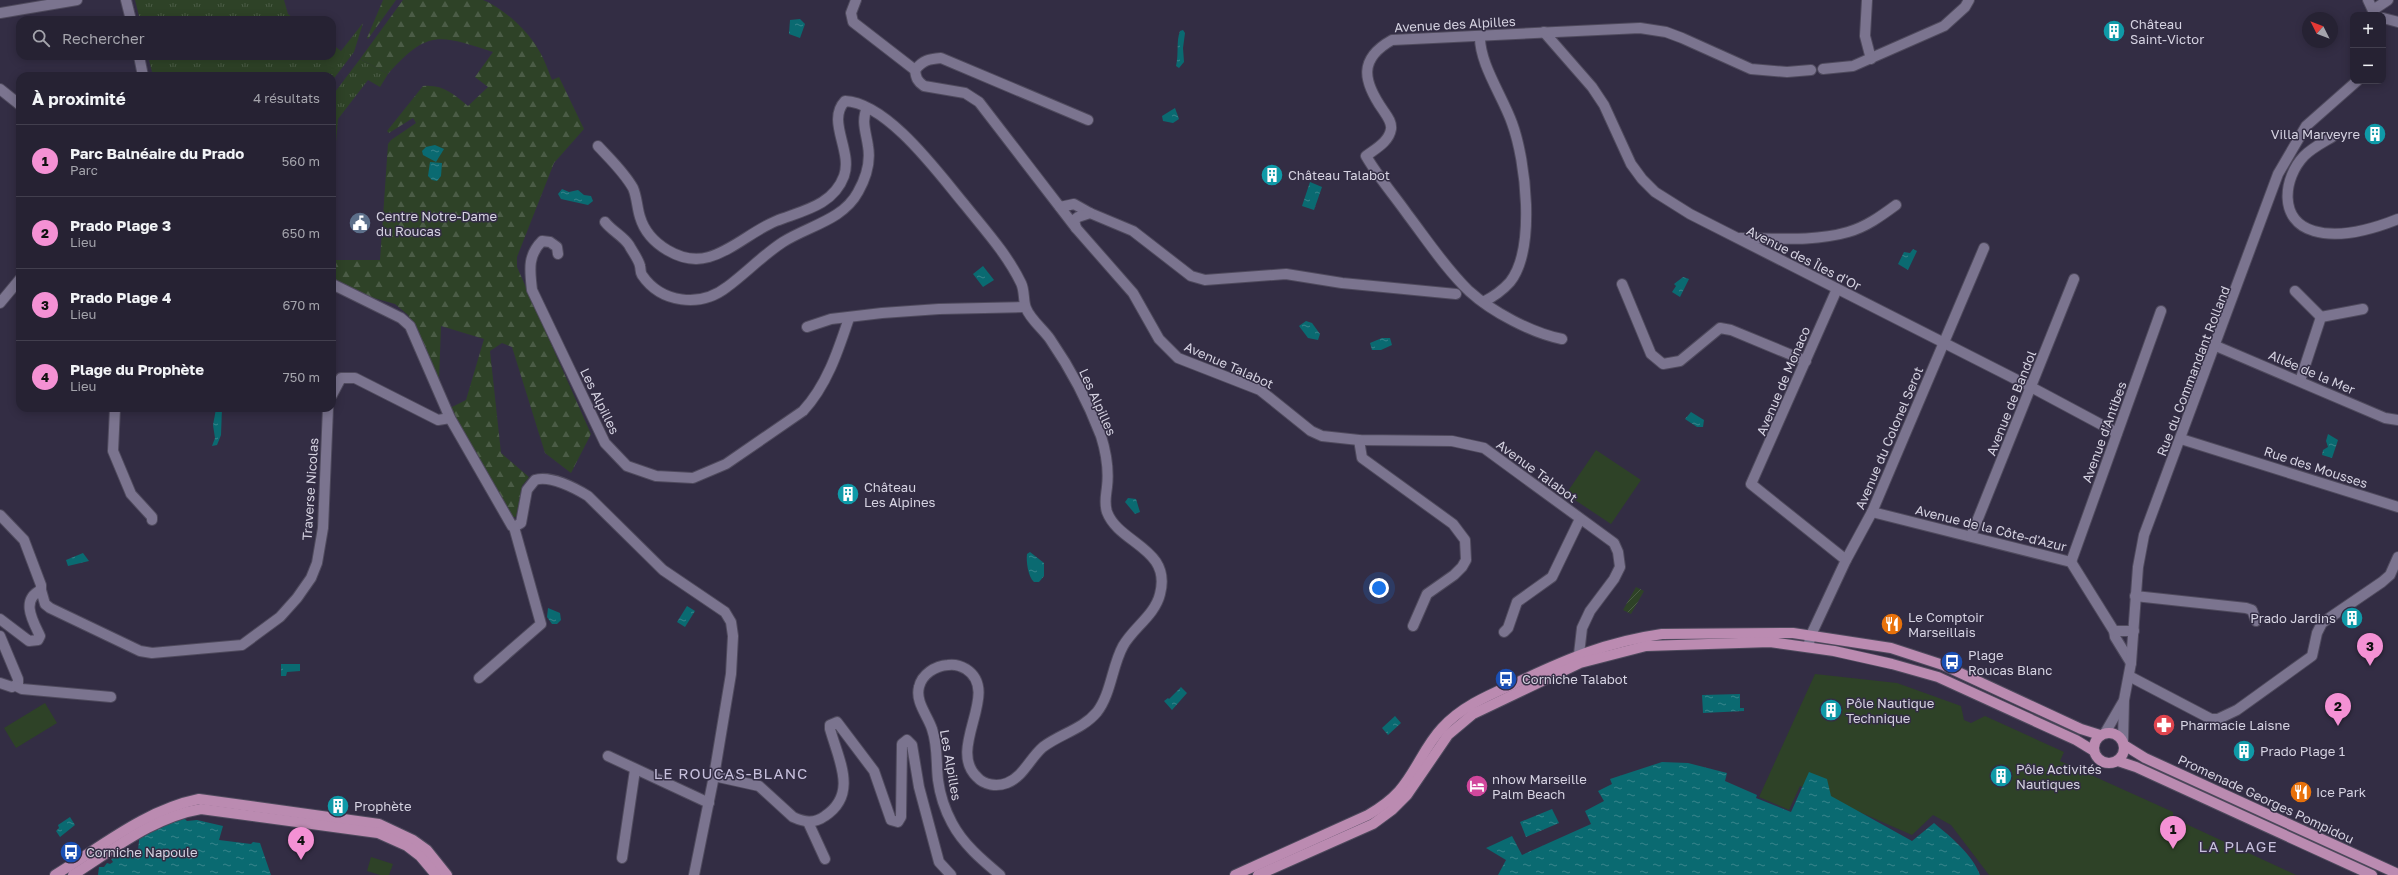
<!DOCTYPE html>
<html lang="fr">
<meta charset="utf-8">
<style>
body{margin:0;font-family:"Golos Text",sans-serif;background:#2e2a3b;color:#f1f3f6}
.controls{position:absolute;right:12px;top:12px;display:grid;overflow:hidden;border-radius:8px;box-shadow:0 2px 10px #0003}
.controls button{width:36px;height:36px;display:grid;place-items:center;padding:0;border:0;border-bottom:1px solid #423f4e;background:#262233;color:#f1f3f6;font:20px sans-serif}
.compass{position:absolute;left:2302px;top:12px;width:36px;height:36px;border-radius:50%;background:#262233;box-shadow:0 2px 10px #0003;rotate:312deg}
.you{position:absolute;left:1379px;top:588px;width:14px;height:14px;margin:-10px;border:3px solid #fff;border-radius:50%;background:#1a73e8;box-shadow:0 0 0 6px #1a73e833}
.badge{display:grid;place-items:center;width:26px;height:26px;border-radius:50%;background:#f491d4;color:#111;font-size:13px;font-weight:700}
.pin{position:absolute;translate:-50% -33px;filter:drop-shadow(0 1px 2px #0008)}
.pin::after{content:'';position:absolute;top:21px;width:14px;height:12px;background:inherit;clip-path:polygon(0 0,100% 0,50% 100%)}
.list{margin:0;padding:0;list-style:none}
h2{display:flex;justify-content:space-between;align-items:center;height:52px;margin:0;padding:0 16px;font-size:17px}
h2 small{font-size:13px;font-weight:400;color:#a4a4ac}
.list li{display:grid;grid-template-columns:26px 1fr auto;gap:12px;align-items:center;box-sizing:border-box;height:72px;padding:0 16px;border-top:1px solid #423f4e}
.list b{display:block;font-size:15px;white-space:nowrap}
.list p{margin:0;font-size:13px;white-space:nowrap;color:#a4a4ac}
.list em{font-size:13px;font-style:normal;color:#a4a4ac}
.icon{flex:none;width:22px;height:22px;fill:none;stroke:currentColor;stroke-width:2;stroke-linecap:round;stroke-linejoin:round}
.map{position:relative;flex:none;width:2398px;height:875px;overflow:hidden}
.search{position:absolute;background:#262233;box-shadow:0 2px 10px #0003;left:16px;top:16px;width:320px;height:44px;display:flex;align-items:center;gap:10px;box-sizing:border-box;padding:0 14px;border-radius:12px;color:#a4a4ac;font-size:15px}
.panel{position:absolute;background:#262233;box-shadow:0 2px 10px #0003;left:16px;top:72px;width:320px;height:340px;border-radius:12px}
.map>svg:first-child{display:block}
.grass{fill:url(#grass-tufts)}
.forest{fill:url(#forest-firs)}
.park{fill:#2e4227}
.garden{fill:url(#garden-furrows)}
.water{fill:url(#water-ripples)}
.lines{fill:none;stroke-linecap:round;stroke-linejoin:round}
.minor-casing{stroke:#4f4a5d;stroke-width:12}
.major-casing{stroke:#4f4a5d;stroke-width:12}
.minor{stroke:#7b748f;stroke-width:10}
.major{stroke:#bb8bb1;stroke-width:10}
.labels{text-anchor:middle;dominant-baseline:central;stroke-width:3;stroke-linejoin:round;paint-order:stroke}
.street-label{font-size:13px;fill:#d5d2e1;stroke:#332d44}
.poi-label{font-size:13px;fill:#d5d2e1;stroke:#332d44;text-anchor:start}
.quarter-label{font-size:15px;letter-spacing:1px;fill:#c6bfdc;stroke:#332d44}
</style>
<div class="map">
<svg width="2398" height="875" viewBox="0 0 2398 875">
<defs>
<pattern id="grass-tufts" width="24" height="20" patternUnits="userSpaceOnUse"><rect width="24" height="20" fill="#2e4227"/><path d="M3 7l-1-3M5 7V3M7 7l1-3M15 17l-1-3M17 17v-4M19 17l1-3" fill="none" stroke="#4b5c46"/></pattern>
<pattern id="forest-firs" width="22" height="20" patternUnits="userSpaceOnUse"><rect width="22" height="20" fill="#2e4227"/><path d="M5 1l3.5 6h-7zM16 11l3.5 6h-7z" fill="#4b5c46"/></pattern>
<pattern id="garden-furrows" width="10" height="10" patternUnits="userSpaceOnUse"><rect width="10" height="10" fill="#2e4227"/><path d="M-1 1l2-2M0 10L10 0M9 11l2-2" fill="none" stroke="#4b5c46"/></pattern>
<pattern id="water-ripples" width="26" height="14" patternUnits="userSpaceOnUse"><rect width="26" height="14" fill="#0a6a71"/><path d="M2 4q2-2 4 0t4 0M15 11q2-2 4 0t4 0" fill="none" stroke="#38858c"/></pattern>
</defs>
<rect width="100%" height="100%" fill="#332d44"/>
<g class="grass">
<polygon points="135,0 284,0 288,14 296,20 140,20"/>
<polygon points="363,23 354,52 332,81 332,76 153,76 148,56 332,56 332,44 341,51"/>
<polygon points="360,59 388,74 380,87 368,80 338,119 335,154 332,154 332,96"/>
</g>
<g class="forest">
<polygon points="383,0 396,0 368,39 367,38"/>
<path d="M403,0H483C503,8 527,30 538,49C544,58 548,70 552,80L559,77L584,129L554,163L517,257V267L591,434L571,473L545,453L512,347L502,343L490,351L501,453L529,477L522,486L516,517H510L450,408L466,400L484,339L441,326L439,380L417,331L408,315L395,304L356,293L332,278V260H380L388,144L391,140L416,123L413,118L389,133L387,131L423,86C442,84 454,94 468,106L488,87L475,77L493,52C439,35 428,29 388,74L360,59Z"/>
</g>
<g class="park">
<polygon points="1596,450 1641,480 1611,524 1566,494"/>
<polygon points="1815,674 1897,683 1961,706 1964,720 1971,723 1985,716 2064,752 2060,761 2173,812 2173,818 2296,875 1989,875 1951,825 1933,815 1912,835 1800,786 1789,810 1759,797"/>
<polygon points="45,703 57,723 16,748 4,728"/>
<polygon points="371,857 393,864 389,875 380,875 367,871"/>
</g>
<polygon class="garden" points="1636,587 1644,591 1631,614 1623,610"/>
<g class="water">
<polygon points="800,19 805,24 800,38 789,34 790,20"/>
<path d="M1183,30L1185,33L1183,48L1184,62L1179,68L1176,66C1179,54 1176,41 1180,31Z"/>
<polygon points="1175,108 1179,119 1173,123 1163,121 1162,116"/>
<polygon points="435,145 444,149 436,162 423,155 422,151 426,147"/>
<polygon points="430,162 442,163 441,176 437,181 432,180 428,176"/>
<polygon points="1310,182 1322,187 1314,210 1302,206"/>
<polygon points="562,189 569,192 578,190 584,195 591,196 593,201 588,205 561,199 558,194"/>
<polygon points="1913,249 1917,251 1908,270 1898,264 1904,252 1910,253"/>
<polygon points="983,266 994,280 983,287 973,274"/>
<polygon points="1683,277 1689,279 1680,297 1672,292 1676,286 1674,284"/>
<polygon points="1306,321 1312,323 1320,334 1318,340 1308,338 1299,326"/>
<polygon points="1382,338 1390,338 1392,345 1381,350 1372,350 1370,343"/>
<polygon points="222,408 221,435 217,445 212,446 215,438 213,425 216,409"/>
<polygon points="1691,412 1704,420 1703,427 1697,427 1685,419"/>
<polygon points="2328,434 2338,440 2332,458 2322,455 2323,450 2328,447 2326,441"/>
<polygon points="1128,498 1136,499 1140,512 1135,514 1125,502"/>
<path d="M1030,552L1044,563V576L1039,582H1034C1028,577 1026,561 1027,554Z"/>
<polygon points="83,553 89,561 68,566 66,560"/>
<polygon points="687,606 695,611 685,627 677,622"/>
<polygon points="548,608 560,613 561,620 557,624 552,624 547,617"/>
<polygon points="281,664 300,664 300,671 287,672 286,676 281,676"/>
<polygon points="1181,687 1187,693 1172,710 1164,701 1168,698 1169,699"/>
<polygon points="1740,694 1740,708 1744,708 1744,711 1703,713 1702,695"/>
<polygon points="1395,716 1401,723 1388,735 1382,728"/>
<path d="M1662,762L1688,763L1727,773L1725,781L1757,795L1756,798L1791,812L1809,772L1827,779L1831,796L1912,841L1934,823C1951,837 1972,854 1980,875H1498L1506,860L1486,848L1512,836L1522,855L1591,824L1585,811L1604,801L1598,791L1612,784L1610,779Z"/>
<polygon points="1552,809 1559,823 1526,837 1520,822"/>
<polygon points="70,817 75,825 60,837 56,831 59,828 58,825"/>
<polygon points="184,818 187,821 197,820 223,826 219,840 251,844 253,842 260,843 271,875 98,875 99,867 104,867 107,863 110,864 113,862 111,859 138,850 140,832"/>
</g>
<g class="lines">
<g class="minor-casing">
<g id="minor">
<polyline points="126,0 131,20"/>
<path d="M856,0L851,13L853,22L915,70C916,78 917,81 924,86L965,93L979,102L1076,228L1133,293L1159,339L1178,358L1260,390L1311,431L1322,436L1359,440L1452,441L1484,448L1614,543L1618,552L1620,567L1614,579L1590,611L1582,628L1579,654L1575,663"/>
<polyline points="1867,0 1865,36 1871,59"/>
<polyline points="2368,0 2375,15"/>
<polyline points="2373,10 2388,0"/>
<polyline points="0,13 77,0"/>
<polyline points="2383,18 2398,22"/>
<polyline points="1544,32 1592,87 1604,105 1631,164 1642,179 1655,192 1690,214 2031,387 2117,433"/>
<path d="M1480,36C1479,63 1503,97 1512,123C1526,161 1536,249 1510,282C1502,291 1493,297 1483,302"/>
<polyline points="139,56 143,76"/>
<polyline points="1823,69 1853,66 1944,26 1965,7 1969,0"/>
<path d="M915,70C923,60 929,59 941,58L1088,120"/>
<polyline points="0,89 20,105"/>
<path d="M2332,137C2322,143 2312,148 2304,156C2283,178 2278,221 2314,231C2341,239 2373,229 2398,219"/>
<path d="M598,146C610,159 624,172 633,188C637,197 637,208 640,217C648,244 682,265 709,257C733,250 752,231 776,221C801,211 833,206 844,176C853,151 826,121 845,101C888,103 939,174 965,205C985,230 1007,254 1021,283C1025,291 1023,301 1026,308C1030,319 1043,329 1050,339C1070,368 1088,402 1101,436C1106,452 1109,470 1107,487C1106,496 1104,503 1107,512C1119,544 1172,548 1160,594C1155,615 1133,628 1123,646C1112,666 1111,694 1097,712C1083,729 1060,734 1043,747C1030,758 1023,777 1007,783C997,787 984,785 977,777C946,748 1002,692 966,669C961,666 954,664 948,665C935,666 922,674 919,687C915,702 928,716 932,729C938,746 936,763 938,780C940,795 945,810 952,823C963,844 982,860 1000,875"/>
<polyline points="1060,207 1074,204 1090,213 1133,231 1191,276 1205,280 1286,274 1342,283 1456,294"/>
<path d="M605,222C612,231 623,236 629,245C632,251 639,260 640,266C641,270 640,272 642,275C661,303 700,308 727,287C746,273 763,255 783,242C808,226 843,220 858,192C866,178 871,163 868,146C866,132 861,121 867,108"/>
<polyline points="1076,228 1074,220 1078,217 1090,213"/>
<path d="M1740,238C1774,238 1814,242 1848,232C1866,227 1881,216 1896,205"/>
<path d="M558,254L557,247L550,242L542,241C527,256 530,271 532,290L605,443L627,466L656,476L693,478L726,464L803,411C827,385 838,351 849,318"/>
<path d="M332,284L401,318L410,326L450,418L512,526L514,527L521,523L527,490L535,480C550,475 575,488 588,496L663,570L725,612L731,622L733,636L731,674L714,776L694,875"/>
<polyline points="1622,284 1651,354 1663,364 1680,361 1720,328 1731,330 1806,361"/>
<polyline points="1837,289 1751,484 1846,560"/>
<polyline points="2295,291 2321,317"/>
<polyline points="0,303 20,279"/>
<polyline points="807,327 831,319 882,313 939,309 1025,307"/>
<path d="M1562,339C1532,333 1492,312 1469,291C1446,269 1427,240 1408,215C1394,195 1378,177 1366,156C1375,149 1389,142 1391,129C1392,122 1387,116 1383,110C1363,81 1358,59 1392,40L1640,28L1666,32L1682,38L1751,69L1787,72L1811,70"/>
<polyline points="2216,346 2385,418 2398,420"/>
<polyline points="2300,381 2321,317 2363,309"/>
<polyline points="332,395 341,378 355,378 438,420 450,418"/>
<polyline points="115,408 113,451 131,494 152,517 152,520"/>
<polyline points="2181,439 2398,507"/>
<polyline points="1359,440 1362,458 1453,524 1465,540 1466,560 1462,567 1454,575 1427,594 1413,626"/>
<polyline points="1872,512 2071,562 2114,631 2115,637 2131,663"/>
<polyline points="0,515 24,540 41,585 41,590"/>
<polyline points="1971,536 2074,279"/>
<polyline points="2071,562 2161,311"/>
<polyline points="2135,596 2246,608 2252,610 2256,621"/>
<path d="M0,619L29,641L38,640L40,636C33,621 20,600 41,590L45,604L50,608L140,651L152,653L242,645L280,617L297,598L311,578L317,563L323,528L328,408"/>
<polyline points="2114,631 2134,631"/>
<polyline points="1504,632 1508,628 1517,602 1552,577 1580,519"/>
<polyline points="0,636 18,679 18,684 12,687 0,683"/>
<polyline points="1808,647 1811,635 1846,560 1872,512 1984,248"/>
<polyline points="2129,676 2211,719 2218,719 2237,710 2312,656 2317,633 2322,623 2382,582 2390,575 2398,557"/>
<polyline points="479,678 541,624 514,527"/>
<polyline points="16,686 22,689 111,697"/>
<polyline points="2105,733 2123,702"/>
<polyline points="2123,740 2124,700 2131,663 2138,567 2144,535 2278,174 2306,126 2357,81"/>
<polyline points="608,756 709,803"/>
<path d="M714,776L759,786L793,817C804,822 814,824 825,816C858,794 839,761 830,729V725L837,722L874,771L891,820L898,822L901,817L902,744L907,740L912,745L919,787L939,862L951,875"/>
<polyline points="808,822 825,859"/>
<polyline points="622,858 635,770"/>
</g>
</g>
<g class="major-casing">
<g id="major">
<circle cx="2109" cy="748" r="15"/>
<polyline points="2124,745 2145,758 2398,874"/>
<polyline points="2118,761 2136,767 2372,875"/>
<path d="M55,875C101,847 145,810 199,799L379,824L413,840L427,850L447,875"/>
<path d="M73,875C113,850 153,817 201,809L378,833L407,846L420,856L436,875"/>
<path d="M1235,875L1368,815C1380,808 1390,801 1399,791C1416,772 1424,747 1442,728C1462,706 1489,695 1516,683C1567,659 1606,642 1662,634L1793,633L1891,648L1943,665L2081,729L2100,735"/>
<polyline points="1258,875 1373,824 1392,810 1407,795 1448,735 1473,714 1580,663 1646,646 1770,642 1834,651 1892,664 1938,677 2076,740 2094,751"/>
</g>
</g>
<use href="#minor" class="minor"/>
<use href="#major" class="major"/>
</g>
<defs>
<g id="building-disc" transform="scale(1.15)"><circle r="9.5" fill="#0f9aa8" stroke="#332d44"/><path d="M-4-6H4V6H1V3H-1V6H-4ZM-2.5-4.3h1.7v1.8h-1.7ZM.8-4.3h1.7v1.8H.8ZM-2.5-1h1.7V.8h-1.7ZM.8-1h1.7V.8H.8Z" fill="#fff"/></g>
<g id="civic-disc" transform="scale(1.15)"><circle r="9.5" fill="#5c6f8a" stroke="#332d44"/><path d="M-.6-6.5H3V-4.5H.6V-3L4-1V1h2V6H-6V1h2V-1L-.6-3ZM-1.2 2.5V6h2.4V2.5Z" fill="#fff"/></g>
<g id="restaurant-disc" transform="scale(1.15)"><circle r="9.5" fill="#e8710a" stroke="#332d44"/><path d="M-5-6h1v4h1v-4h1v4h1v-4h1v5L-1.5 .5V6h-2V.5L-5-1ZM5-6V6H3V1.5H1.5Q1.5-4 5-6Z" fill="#fff"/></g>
<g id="bus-disc" transform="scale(1.15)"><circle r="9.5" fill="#1a4fb4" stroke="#332d44"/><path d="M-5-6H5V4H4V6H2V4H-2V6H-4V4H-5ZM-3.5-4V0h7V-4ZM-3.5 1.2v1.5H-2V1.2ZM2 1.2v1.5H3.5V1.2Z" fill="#fff"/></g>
<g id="pharmacy-disc" transform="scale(1.15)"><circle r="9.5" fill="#e0444e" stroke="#332d44"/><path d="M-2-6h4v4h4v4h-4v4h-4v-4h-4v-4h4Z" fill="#fff"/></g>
<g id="hotel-disc" transform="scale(1.15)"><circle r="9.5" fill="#d1479c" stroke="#332d44"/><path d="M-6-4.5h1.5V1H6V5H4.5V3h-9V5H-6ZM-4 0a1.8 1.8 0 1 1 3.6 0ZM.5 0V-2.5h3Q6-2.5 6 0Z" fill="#fff"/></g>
</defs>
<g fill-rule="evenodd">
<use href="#building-disc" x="2114" y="31"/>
<use href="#building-disc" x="2375" y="134"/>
<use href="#building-disc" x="1272" y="175"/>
<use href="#civic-disc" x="360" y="223"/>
<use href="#building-disc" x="848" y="494"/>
<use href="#building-disc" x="2352" y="618"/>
<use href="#restaurant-disc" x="1892" y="624"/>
<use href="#bus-disc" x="1952" y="662"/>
<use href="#bus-disc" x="1506" y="679"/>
<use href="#building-disc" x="1831" y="710"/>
<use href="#pharmacy-disc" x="2164" y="725"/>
<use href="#building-disc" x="2244" y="751"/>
<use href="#building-disc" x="2001" y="776"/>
<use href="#hotel-disc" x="1477" y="786"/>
<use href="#restaurant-disc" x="2301" y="792"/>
<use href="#building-disc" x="338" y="806"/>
<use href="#bus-disc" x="71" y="852"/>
</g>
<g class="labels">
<g class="street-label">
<text transform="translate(1455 24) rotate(-3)">Avenue des Alpilles</text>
<text transform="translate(1804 258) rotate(27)">Avenue des Îles d'Or</text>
<text transform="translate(1229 365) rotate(24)">Avenue Talabot</text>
<text transform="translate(2193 371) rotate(-69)">Rue du Commandant Rolland</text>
<text transform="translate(2312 372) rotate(23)">Allée de la Mer</text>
<text transform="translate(1783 381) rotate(-67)">Avenue de Monaco</text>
<text transform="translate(600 401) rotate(64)">Les Alpilles</text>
<text transform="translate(1098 402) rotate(66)">Les Alpilles</text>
<text transform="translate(2011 403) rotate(-68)">Avenue de Bandol</text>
<text transform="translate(2104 432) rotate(-70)">Avenue d'Antibes</text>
<text transform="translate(1889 438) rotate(-67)">Avenue du Colonel Serot</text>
<text transform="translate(2316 467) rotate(18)">Rue des Mousses</text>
<text transform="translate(1537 471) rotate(36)">Avenue Talabot</text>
<text transform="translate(310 489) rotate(-86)">Traverse Nicolas</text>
<text transform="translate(1991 528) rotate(14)">Avenue de la Côte-d'Azur</text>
<text transform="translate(951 765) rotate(80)">Les Alpilles</text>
<text transform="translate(2266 799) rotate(25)">Promenade Georges Pompidou</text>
</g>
<g class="poi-label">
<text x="2130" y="24">Château<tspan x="2130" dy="15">Saint-Victor</tspan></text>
<text x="2360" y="134" text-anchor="end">Villa Marveyre</text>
<text x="1288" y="175">Château Talabot</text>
<text x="376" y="216">Centre Notre-Dame<tspan x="376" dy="15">du Roucas</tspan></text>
<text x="864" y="487">Château<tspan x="864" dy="15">Les Alpines</tspan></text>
<text x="1908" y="617">Le Comptoir<tspan x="1908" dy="15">Marseillais</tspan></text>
<text x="2336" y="618" text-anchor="end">Prado Jardins</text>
<text x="1968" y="655">Plage<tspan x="1968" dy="15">Roucas Blanc</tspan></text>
<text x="1522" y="679">Corniche Talabot</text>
<text x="1846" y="703">Pôle Nautique<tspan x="1846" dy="15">Technique</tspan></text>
<text x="2180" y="725">Pharmacie Laisne</text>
<text x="2260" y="751">Prado Plage 1</text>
<text x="2016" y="769">Pôle Activités<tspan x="2016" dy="15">Nautiques</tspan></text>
<text x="1492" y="779">nhow Marseille<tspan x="1492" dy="15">Palm Beach</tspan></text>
<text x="2316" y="792">Ice Park</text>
<text x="354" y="806">Prophète</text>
<text x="86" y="852">Corniche Napoule</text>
</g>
<g class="quarter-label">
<text x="731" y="773">LE ROUCAS-BLANC</text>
<text x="2238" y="846">LA PLAGE</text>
</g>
</g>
</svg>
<div class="controls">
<button>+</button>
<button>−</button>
</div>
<svg class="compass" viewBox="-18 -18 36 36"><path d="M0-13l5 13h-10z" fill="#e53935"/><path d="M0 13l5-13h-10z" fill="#a4a4ac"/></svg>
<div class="you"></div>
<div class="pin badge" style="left:2173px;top:849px">1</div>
<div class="pin badge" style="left:2338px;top:726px">2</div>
<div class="pin badge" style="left:2370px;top:666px">3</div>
<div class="pin badge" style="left:301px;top:860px">4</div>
<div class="search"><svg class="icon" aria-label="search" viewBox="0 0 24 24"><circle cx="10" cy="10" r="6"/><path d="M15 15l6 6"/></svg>Rechercher</div>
<section class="panel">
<h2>À proximité<small>4 résultats</small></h2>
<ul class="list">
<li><span class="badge">1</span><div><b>Parc Balnéaire du Prado</b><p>Parc</p></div><em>560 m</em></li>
<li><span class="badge">2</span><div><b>Prado Plage 3</b><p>Lieu</p></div><em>650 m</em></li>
<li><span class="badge">3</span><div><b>Prado Plage 4</b><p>Lieu</p></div><em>670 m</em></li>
<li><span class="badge">4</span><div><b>Plage du Prophète</b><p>Lieu</p></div><em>750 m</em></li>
</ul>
</section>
</div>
